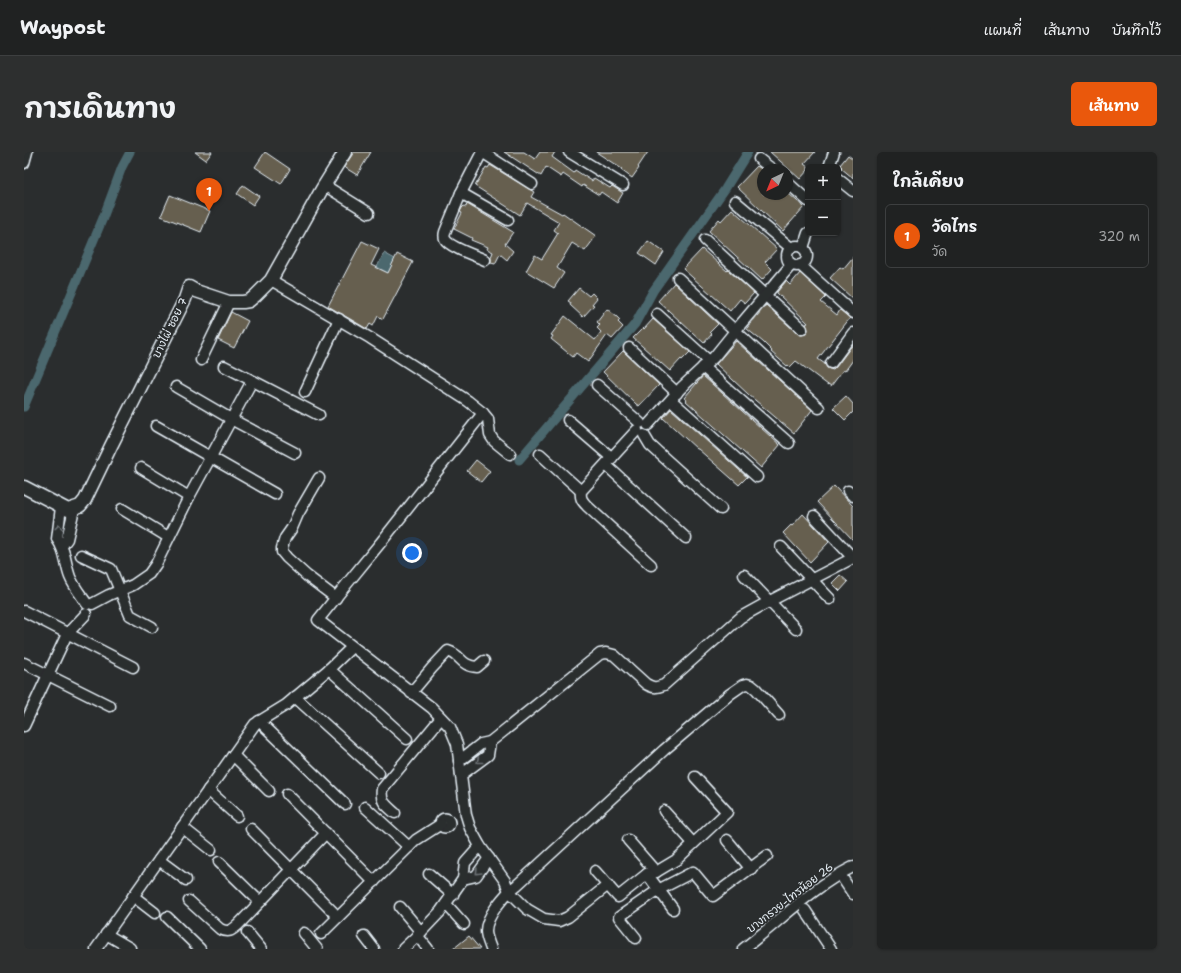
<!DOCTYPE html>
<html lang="th">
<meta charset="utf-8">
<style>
body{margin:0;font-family:"Shantell Sans","Playpen Sans Thai",sans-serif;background:#2d2f2f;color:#f1f3f6}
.controls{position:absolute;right:12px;top:12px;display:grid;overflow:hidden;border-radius:6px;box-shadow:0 1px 3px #0004}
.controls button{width:36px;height:36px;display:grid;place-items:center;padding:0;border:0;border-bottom:1px solid #3d3f40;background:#202222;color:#f1f3f6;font:20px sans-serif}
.compass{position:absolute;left:733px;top:12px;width:36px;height:36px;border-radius:50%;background:#202222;box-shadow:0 1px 3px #0004;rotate:223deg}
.you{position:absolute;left:388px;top:401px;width:14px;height:14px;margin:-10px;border:3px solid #fff;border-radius:50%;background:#1a73e8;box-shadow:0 0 0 6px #1a73e833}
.badge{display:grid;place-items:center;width:26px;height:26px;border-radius:50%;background:#ea580c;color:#fff;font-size:13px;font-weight:700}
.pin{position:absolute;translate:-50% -33px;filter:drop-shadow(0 1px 2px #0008)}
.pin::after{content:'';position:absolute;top:21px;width:14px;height:12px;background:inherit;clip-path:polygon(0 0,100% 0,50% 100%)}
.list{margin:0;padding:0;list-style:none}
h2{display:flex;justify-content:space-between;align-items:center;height:52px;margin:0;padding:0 16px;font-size:17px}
h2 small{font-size:13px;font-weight:400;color:#a2a4a5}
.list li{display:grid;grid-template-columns:26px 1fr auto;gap:12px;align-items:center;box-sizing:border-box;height:64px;margin:0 8px 8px;padding:0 8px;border:1px solid #3d3f40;border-radius:6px}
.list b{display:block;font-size:15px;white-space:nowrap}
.list p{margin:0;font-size:13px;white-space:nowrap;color:#a2a4a5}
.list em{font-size:13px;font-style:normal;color:#a2a4a5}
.map{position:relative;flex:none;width:829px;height:797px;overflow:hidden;border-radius:6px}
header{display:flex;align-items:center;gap:24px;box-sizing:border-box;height:56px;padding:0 20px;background:#202222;border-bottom:1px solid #3d3f40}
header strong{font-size:19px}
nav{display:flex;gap:22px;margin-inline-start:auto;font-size:14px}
.intro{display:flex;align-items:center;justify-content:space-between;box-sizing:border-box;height:96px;padding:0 24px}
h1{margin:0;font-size:28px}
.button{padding:10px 18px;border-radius:6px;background:#ea580c;color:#fff;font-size:14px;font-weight:700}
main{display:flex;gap:24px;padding:0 24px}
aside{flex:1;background:#202222;border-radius:6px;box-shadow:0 1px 3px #0004}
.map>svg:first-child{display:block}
.water{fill:#4b676e;stroke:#8a9ea5}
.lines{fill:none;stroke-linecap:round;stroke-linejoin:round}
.canal{stroke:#4b676e;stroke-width:9}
.building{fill:#665f4f;stroke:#e8f1f8}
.minor-casing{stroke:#e8f1f8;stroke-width:13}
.tertiary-casing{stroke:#e8f1f8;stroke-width:15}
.minor{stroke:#2a2d2e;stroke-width:10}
.tertiary{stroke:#2a2d2e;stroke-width:12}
.oneway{stroke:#6c7275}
.labels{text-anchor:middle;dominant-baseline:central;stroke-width:3.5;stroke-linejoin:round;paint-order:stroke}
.street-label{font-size:11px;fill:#e8f1f8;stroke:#2a2d2e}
</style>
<header>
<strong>Waypost</strong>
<nav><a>แผนที่</a><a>เส้นทาง</a><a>บันทึกไว้</a></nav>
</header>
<div class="intro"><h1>การเดินทาง</h1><a class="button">เส้นทาง</a></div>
<main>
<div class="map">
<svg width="829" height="797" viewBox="0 0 829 797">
<rect width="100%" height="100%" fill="#2a2d2e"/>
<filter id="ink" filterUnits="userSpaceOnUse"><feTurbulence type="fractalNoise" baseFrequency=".025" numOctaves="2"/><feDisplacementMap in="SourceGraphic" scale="8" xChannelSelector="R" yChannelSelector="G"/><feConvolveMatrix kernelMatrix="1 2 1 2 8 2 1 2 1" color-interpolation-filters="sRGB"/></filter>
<g filter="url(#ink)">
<polygon class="water" points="360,101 371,107 364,121 353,115"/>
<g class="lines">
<g class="canal">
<polyline points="0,255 79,66 98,15 106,0"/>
<polyline points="495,308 611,172 629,139 701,37 724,0"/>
</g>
</g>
<g class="building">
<polygon points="171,0 188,0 182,8"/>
<polygon points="241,0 266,17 257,32 231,15"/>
<polygon points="330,0 347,0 333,23 320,15"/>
<polygon points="480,0 500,0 511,7 516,0 531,0 528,5 550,21 551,18 568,29 570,26 586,36 588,34 599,41 593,51 577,40 575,43 559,33 558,35 539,22 537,25 522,15 517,24"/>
<polygon points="572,0 624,0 614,15 615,16 608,26 597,18 598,17"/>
<polygon points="746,0 791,0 780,12 784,15 784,18 776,27"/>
<polygon points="824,3 829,7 829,26 817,16 818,15 816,13"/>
<polygon points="466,13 510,40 507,45 538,62 539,61 572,84 561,99 548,91 533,116 540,121 530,136 502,119 511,103 518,107 534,81 530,78 535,70 503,51 496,63 451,34 462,15 464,16"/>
<polygon points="733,14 739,18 739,42 765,42 780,55 759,79 713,35"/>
<polygon points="219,33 235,44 229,53 213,42"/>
<polygon points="146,43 186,59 177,80 137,64"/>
<polygon points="443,52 489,80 481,92 489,99 483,108 476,102 471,112 467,111 467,105 469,100 463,97 464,95 447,88 448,86 430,77 438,61 436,60 438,56 440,54 442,55"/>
<polygon points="708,57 753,97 741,110 748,117 738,128 685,79 695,67 697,69"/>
<polygon points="338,89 355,97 347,113 364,121 373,102 389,110 359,167 354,164 349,174 346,172 343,177 304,154"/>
<polygon points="624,89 640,100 632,113 615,101"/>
<polygon points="678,97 703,119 704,118 730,141 721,151 716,147 706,159 659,117"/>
<polygon points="829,105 829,147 806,126 816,115 819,117"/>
<polygon points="776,121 802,145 797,150 813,163 816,158 826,166 794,207 801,212 803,216 809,218 812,215 829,192 829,208 821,219 819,218 807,234 804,232 804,233 772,209 766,215 764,213 763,214 747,200 748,199 739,190 723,177 723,176 742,153 774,182 777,183 782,182 784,178 782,172 784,171 753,141 753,140 762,129 766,133"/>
<polygon points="650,131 694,172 686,180 688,182 680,191 634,149"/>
<polygon points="555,136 565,144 568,141 573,146 568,152 570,153 559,165 546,153 547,151 544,149"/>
<polygon points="583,157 593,165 596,168 594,170 599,175 588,187 583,183 564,210 552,201 549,205 527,187 529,184 527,183 541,164 571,188 577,180 573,176 576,173 573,170"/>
<polygon points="207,160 224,169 210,196 194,188"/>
<polygon points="629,167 666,200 658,208 657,207 646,219 609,186 619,176 620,177"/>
<polygon points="712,189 788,258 770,281 725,243 692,212"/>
<polygon points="599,199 635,233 615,254 612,252 579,220"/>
<polygon points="679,224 756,293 737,316 662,249 663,248 660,246"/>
<polygon points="822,244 829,252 829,260 821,268 809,256"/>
<polygon points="647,257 723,325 715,333 674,297 673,297 639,266"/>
<polygon points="452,308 466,319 457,330 443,319"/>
<polygon points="810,334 829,354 829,388 793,350"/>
<polygon points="779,362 805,390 786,410 759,381 767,373 768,374"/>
<polygon points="816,423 824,430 816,439 808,431"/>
<polygon points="445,784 456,797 429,797"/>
</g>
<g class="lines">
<g class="minor-casing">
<g id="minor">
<path d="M458,0L437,41L421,80C420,83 420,84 421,87C425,95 452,104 461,108"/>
<polyline points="458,0 508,32"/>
<polyline points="545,0 599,33"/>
<polyline points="735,7 749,18"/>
<polyline points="0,11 3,0"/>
<polyline points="805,15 810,0"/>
<polyline points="814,27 829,39"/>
<polyline points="763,30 784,49"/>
<polyline points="300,33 345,61"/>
<polyline points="437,41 484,68"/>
<polyline points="711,49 767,96"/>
<polyline points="681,88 778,177"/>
<circle cx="773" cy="104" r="10"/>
<polyline points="779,96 784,81"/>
<polyline points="776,113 829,161"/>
<polyline points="654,126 795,256"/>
<polyline points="247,128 346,186 444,249 459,261 464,267 466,283 470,289 486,302"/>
<polyline points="633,162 685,209"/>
<polyline points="605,196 653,241"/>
<polyline points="177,208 205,150"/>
<polyline points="807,211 829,181"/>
<polyline points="200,214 295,263"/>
<polyline points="679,215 765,291"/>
<polyline points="573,233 616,271"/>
<polyline points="152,235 207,267 271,301"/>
<polyline points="281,240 315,167"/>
<polyline points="647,248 733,325"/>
<polyline points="459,261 358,389 322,433 294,468 408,556 426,575 433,592 442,663 446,676 456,694 481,729 485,739 503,757 520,767 535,769 544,765 584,733"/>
<polyline points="544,268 588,306"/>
<polyline points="624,273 657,236 690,205 711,179 768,112"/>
<polyline points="132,274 251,342"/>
<path d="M613,278L557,339C556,346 558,349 563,354L627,413"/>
<polyline points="620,283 626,293 697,357"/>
<polyline points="516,302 557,339"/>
<polyline points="582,313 662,386"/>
<polyline points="117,316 165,345"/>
<polyline points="295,326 274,362 268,376 261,386 258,396 258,400 263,406 283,424 312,446"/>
<polyline points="824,339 829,344"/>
<path d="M37,355L33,387C42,399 41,412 46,425C50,435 57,443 63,452"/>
<polyline points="98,357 144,385"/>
<polyline points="790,364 829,406"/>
<polyline points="38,394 43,387 50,357"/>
<polyline points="757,395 806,447"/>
<polyline points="57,403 87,417 106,463 128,475"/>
<polyline points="720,423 772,477"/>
<polyline points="68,452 85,443 109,433 125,422 132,412 165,345 228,229"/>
<polyline points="0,459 109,515"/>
<polyline points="0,511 86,554"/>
<polyline points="305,517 383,587"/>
<path d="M387,541L408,516L424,499C438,503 436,514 453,515L460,509"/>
<polyline points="271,545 355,621"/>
<polyline points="235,569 321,652"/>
<polyline points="0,574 43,482 62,462"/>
<polyline points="209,603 245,639"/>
<path d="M435,609L457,592L466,590L576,502L582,501L590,503L622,532C629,536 632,536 640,533L717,465L746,449L829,406"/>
<polyline points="437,623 464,603 466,590"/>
<polyline points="184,638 213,664"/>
<polyline points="263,642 350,730"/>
<polyline points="341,655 385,695"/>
<polyline points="640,659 669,691"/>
<path d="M371,661C362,653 356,650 358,637L417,566"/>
<circle cx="421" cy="671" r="4.5"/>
<polyline points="158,675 187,698"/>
<polyline points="227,677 314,765"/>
<polyline points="604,688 632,720"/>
<polyline points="703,688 727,717"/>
<polyline points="135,708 162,728"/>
<polyline points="195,710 236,750"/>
<polyline points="571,719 594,745 623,722 632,720 652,708 703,660 671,625"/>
<polyline points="405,722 429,743"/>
<polyline points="623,722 649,757"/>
<polyline points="439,727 452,724 465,706"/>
<polyline points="819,727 829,742"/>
<polyline points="109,744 131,761"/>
<path d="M165,749L196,777C205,781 207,779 214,773L302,681"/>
<polyline points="422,752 440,772"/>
<polyline points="376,755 397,780"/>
<polyline points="781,758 807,797"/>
<polyline points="143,765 176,797"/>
<polyline points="223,780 237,797"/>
<polyline points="280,781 293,797"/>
<polyline points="82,782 106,796"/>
<polyline points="297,782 392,688 417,672"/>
<polyline points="393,783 404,797"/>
<polyline points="340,784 350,797"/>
<polyline points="612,786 595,765 634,738 669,720 689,744 743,704"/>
<polyline points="72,797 231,572 262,553 305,517 328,495"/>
<polyline points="379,797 397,780 416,760 439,727 441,711 456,694"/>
<path d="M467,797C465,791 462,785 462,779C462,764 481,742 493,733L640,598L706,542L719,533L723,532L727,533L732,537L755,563"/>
<path d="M719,797C755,770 788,735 829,715"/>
</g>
</g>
<g class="tertiary-casing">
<polyline id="tertiary" points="0,335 44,358 56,354 61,348 87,294 161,147 165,135 172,139 205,150 219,150 225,149 231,144 247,128 298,37 321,0"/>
</g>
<use href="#minor" class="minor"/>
<use href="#tertiary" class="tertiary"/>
</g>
<defs><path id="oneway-chevron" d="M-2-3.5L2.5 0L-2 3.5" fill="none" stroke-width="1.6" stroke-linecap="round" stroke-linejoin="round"/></defs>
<g class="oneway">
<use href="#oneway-chevron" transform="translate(35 375) rotate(-83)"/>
<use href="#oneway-chevron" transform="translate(455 609) rotate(142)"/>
<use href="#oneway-chevron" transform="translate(454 720) rotate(134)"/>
</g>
</g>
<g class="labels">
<g class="street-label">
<text transform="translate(146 176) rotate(-64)">บางไผ่ ซอย 7</text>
<text transform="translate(766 746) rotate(-38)">บางกรวย-ไทรน้อย 26</text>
</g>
</g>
</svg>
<div class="controls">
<button>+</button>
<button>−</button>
</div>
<svg class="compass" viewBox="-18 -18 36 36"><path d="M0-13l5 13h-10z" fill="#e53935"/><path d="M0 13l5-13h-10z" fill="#a2a4a5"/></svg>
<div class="you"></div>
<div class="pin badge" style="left:185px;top:59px">1</div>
</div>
<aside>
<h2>ใกล้เคียง<small></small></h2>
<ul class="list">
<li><span class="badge">1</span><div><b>วัดไทร</b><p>วัด</p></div><em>320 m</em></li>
</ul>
</aside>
</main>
